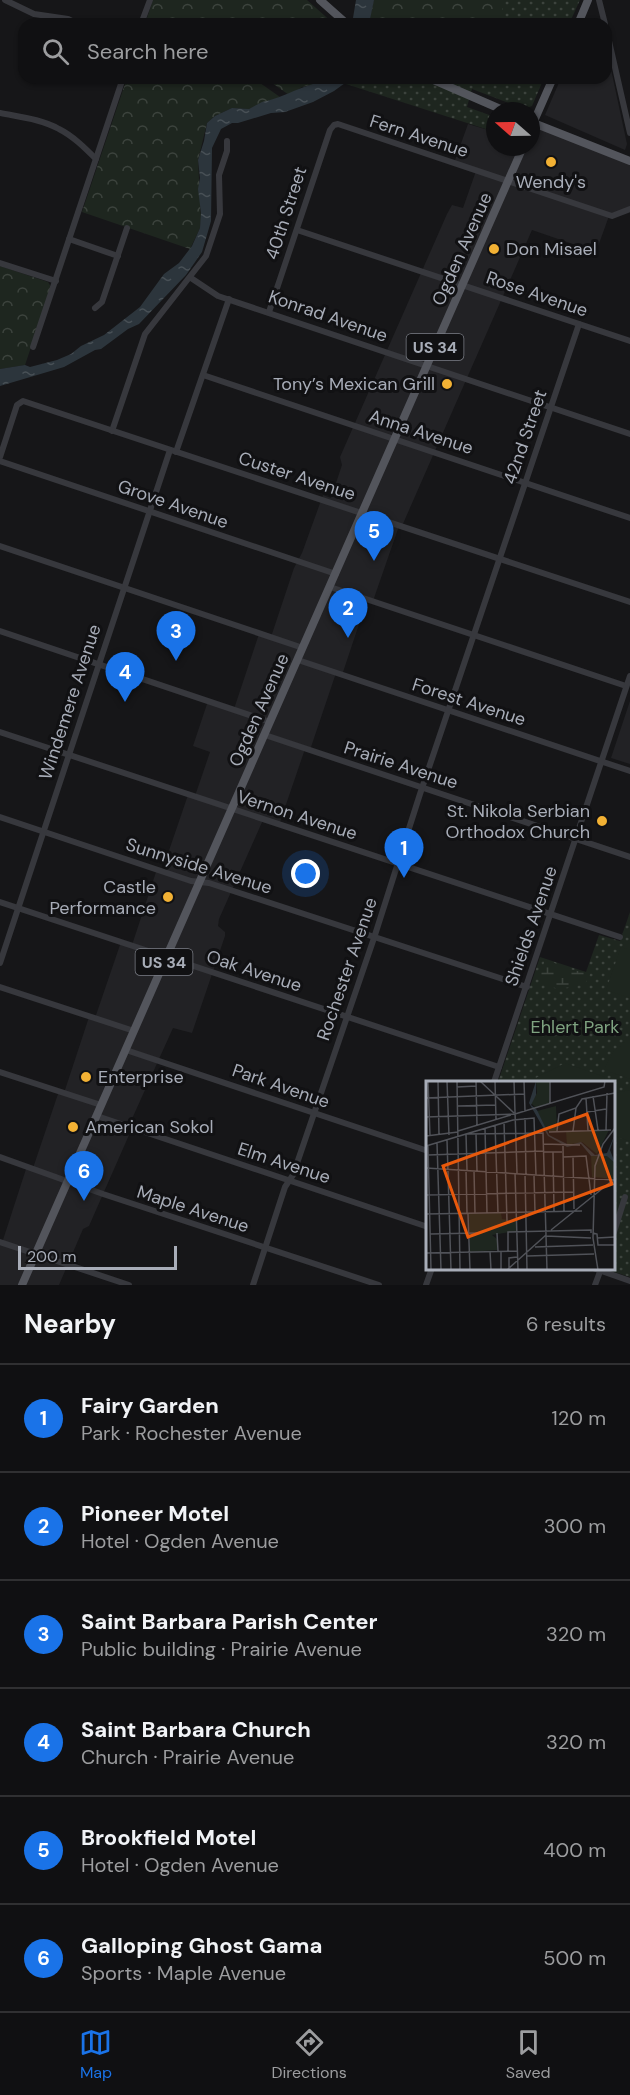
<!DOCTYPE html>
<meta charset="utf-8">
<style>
body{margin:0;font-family:"DM Sans",sans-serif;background:#19191b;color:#f1f3f6}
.compass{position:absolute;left:486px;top:102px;width:54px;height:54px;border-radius:50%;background:#101012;box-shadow:0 2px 4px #0004;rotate:290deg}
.scale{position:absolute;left:18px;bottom:15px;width:159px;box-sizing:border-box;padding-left:6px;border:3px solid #a8adb8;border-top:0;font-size:16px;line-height:21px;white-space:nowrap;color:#a8adb8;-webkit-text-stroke:4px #111113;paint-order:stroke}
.you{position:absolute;left:306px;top:874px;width:21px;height:21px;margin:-15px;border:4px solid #fff;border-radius:50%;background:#1a73e8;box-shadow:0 0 0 9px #1a73e833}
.badge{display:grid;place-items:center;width:39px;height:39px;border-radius:50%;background:#1a73e8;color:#fff;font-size:20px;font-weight:700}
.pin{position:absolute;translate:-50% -50px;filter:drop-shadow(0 2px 3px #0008)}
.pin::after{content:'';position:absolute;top:32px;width:21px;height:18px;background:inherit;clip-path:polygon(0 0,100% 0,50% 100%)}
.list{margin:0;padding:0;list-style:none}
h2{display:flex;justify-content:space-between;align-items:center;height:78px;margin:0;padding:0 24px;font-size:26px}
h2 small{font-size:20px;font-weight:400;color:#9c9d9f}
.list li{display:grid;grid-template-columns:39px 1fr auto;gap:18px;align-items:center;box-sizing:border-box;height:108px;padding:0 24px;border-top:2px solid #303032}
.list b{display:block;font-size:22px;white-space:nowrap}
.list p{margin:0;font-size:20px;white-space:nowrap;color:#9c9d9f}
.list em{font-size:20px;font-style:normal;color:#9c9d9f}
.icon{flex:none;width:33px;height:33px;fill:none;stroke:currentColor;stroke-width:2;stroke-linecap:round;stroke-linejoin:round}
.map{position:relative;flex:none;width:630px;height:1285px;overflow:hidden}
.search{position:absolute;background:#101012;box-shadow:0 2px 4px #0004;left:18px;right:18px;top:18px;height:66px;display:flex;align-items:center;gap:15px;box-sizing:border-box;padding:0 21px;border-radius:18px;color:#9c9d9f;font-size:22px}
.sheet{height:726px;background:#101012}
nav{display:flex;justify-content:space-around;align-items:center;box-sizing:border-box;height:84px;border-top:2px solid #303032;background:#101012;font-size:16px;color:#9c9d9f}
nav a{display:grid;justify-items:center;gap:3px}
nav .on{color:#1a73e8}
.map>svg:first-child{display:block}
.built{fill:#222225}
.green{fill:url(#green-dots)}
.forest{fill:url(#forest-crowns)}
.wetland{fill:url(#wetland-marsh)}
.pitch{fill:#1e261f}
.water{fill:url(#water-ripples)}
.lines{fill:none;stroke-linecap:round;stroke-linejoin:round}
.minor{stroke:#37383d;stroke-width:6}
.major{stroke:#53555c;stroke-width:8}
.poi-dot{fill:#f2b134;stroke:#111113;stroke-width:2}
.labels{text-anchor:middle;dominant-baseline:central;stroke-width:6;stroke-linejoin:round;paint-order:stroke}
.shield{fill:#111113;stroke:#7b7e86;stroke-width:1.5}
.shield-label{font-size:16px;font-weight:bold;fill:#a8adb8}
.street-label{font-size:18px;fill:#a8adb8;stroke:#111113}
.poi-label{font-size:18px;fill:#a8adb8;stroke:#111113;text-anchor:start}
.park-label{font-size:18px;fill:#7fa381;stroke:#111113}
.inset-road{fill:none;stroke:#505258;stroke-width:1.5}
.view{fill:#e8590c;fill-opacity:0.15;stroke:#e8590c;stroke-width:3}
.inset-edge{fill:none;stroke:#a8adb8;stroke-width:3}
</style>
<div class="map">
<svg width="630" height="1285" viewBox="0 0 630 1285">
<defs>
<pattern id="green-dots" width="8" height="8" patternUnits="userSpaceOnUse" patternTransform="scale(1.5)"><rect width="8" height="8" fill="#1e261f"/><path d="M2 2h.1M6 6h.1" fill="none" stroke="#3c433d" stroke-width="1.8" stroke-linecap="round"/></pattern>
<pattern id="forest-crowns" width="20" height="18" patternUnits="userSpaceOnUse" patternTransform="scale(1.5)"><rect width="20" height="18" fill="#1e261f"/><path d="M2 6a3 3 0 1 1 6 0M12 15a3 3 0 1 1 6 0" fill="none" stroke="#3c433d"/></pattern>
<pattern id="wetland-marsh" width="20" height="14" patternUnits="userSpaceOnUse" patternTransform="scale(1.5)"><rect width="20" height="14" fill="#1e261f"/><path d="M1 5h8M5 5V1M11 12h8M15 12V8" fill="none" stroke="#3c433d"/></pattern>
<pattern id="water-ripples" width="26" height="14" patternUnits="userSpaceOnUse" patternTransform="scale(1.5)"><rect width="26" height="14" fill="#2c353c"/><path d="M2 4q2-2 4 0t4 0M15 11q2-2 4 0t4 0" fill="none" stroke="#485056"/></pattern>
</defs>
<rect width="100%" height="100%" fill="#161618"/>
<g class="built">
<polygon points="606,46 627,144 625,150 545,115 561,78 606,78"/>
<polygon points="531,123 630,162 630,209 609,216 596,252 532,230 402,526 399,526 373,601 367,600 342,675 336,673 310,750 305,749 279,825 263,820 219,919 218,926 225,932 225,936 192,1033 173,1028 131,1121 129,1135 89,1226 83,1229 59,1285 0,1285 0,1242 2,1243 27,1166 33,1168 59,1091 64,1093 89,1017 95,1018 121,942 132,945 157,869 162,871 188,795 195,796 210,752 193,746 208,701 234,709 259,634 271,637 294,568 302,553 323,495 331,498 342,465 340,457 447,214 452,205 463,208 476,171 454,163 468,124 495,132 495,147 531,147"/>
<polygon points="630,701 630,764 611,758"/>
</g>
<g class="green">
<polygon points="374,0 580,0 569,24 369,24"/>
<polygon points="352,78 544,78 532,106 524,109 472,89 467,107 495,117 495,132 346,84"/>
<polygon points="630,912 630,1277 605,1269 614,1268 614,1082 498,1082 540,957 586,972 599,935 620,941"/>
</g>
<g class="forest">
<polygon points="153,0 307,0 334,24 145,24"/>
<polygon points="374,0 502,0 502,13 494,24 369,24"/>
<polygon points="127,78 253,78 280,97 249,109 232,108 215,116 207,123 198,160 201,220 200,228 190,249 82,212"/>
<polygon points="265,78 327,78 315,84 302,87 289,95"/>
<polygon points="0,266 48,282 51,287 25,365 0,369"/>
</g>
<path class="wetland" d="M545,959C561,965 573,973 591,972L585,984C561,987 564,994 539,981Z"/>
<g class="pitch">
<polygon points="621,947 630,950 630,998 606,990"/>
<polygon points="630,1038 630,1079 610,1072 605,1067 614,1051"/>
<polygon points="565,1063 605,1077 603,1082 528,1082"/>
<polygon points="630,1090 630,1141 614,1136 614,1093"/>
</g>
<g class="water">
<polygon points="356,0 374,0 369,24 352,24"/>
<path d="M327,78H352L334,91L313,102L285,112L271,113L238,123H232L221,129L212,148L211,221L202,252L186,275L139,324L128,329L101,349L95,350L64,367L0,386V369L25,365L30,367L57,360L71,354L81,346L104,335L140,307L164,274L179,263L192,246L200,228L201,213L198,189L200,178L198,160L204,141L207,123L215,116L232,108L249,109L262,102C278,99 290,92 304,87C312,84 320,82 327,78Z"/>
</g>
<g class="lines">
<g class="minor">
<polyline points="5,0 34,14 68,19 78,24"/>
<polyline points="599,0 605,24"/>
<polyline points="141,24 150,0"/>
<polyline points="606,28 630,133"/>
<path d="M0,113C20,117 41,119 59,129C73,136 85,148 96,159"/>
<polyline points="297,230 630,341"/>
<polyline points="69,239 118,256"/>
<polyline points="0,263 56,281"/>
<polyline points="191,278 218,296 630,434"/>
<polyline points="95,308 102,302 127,228"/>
<polyline points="269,312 330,130 334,125 338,124 612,216 630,209"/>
<polyline points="33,347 123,78"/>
<polyline points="203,375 630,518"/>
<polyline points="112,431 145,334 206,256 220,214 219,175 227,151 227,141"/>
<polyline points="176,452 229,299"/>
<polyline points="0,457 17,405 23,401 630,602"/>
<polyline points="0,461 336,574"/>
<polyline points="0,546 303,648"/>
<polyline points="330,587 626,686"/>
<polyline points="0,631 270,722"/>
<polyline points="298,660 630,771"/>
<polyline points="0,732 620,937"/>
<polyline points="265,735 630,857"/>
<polyline points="0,817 191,881 209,883 527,987"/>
<polyline points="0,902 499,1067"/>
<polyline points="0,963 170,450"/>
<polyline points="0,987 134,1031"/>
<polyline points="126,1050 428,1151"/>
<polyline points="0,1072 101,1105"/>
<polyline points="494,1082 630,676"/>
<polyline points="97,1116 428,1227"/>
<polyline points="0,1157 103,1194 379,1285"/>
<polyline points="614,1232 625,1197"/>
<polyline points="0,1242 129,1285"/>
<polyline points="593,1268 630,1281"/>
<polyline points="253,1285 285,1187 293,1175 374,938 420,794 579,324"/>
<polyline points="426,1285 432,1268"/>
<polyline points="595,1285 601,1269"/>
</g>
<g class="major">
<polyline points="320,0 347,24"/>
<polyline points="578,24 588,0"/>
<polyline points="429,78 505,111"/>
<polyline points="531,122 630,161"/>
<polyline points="531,128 553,78"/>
<polyline points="22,1285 523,147"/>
</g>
</g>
<g class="poi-dot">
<circle cx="551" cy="162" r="6"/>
<circle cx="494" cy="249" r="6"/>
<circle cx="447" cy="384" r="6"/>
<circle cx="602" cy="821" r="6"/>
<circle cx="168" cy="897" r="6"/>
<circle cx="86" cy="1077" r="6"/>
<circle cx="73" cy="1127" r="6"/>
</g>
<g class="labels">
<g class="shield">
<rect x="406.5" y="334" width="57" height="26" rx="4.5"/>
<rect x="135.5" y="949" width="57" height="26" rx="4.5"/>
</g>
<g class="shield-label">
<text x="435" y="347">US 34</text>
<text x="164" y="962">US 34</text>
</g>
<g class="street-label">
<text transform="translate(419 136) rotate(18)">Fern Avenue</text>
<text transform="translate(286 213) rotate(-72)">40th Street</text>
<text transform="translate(462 249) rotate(-66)">Ogden Avenue</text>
<text transform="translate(537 294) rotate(19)">Rose Avenue</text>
<text transform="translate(328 316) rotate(19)">Konrad Avenue</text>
<text transform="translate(421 432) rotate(18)">Anna Avenue</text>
<text transform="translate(525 437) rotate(-71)">42nd Street</text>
<text transform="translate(297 476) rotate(18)">Custer Avenue</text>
<text transform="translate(173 504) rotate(19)">Grove Avenue</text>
<text transform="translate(70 702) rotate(-72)">Windemere Avenue</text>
<text transform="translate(469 702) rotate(18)">Forest Avenue</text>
<text transform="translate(259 710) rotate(-66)">Ogden Avenue</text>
<text transform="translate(401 765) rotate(18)">Prairie Avenue</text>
<text transform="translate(297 815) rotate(18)">Vernon Avenue</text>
<text transform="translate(199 866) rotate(17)">Sunnyside Avenue</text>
<text transform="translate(531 926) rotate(-71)">Shields Avenue</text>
<text transform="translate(347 969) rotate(-71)">Rochester Avenue</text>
<text transform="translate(254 971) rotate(18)">Oak Avenue</text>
<text transform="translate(281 1086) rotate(19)">Park Avenue</text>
<text transform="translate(284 1163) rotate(18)">Elm Avenue</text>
<text transform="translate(193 1209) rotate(18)">Maple Avenue</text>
</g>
<g class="poi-label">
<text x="551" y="182" text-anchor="middle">Wendy's</text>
<text x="506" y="249">Don Misael</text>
<text x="435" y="384" text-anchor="end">Tony’s Mexican Grill</text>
<text x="590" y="811" text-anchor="end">St. Nikola Serbian<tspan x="590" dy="21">Orthodox Church</tspan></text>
<text x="156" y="887" text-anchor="end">Castle<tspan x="156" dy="21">Performance</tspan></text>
<text x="98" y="1077">Enterprise</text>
<text x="85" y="1127">American Sokol</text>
</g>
<g class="park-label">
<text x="575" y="1027">Ehlert Park</text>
</g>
</g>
<g transform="translate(426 1081)">
<rect width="189" height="189" fill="#161618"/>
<path d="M110,0H124V22L110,27L105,22L111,12ZM165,75H182L189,82V98L166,96ZM75,132L76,138L90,140V150L66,154L71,158V169L44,171L43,133Z" fill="#1e261f"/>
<path d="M130,25L131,50H121L111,30ZM183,49L171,73L156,61L141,64L140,51Z" fill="#1e261f"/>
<path d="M110,0V14L105,24L111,29L123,54L143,64L155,61L169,74L181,72L189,53L184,69L189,82L181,75H165L155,63L141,66L122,55L103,22Z" fill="#2c353c"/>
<path class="inset-road" d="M2,0L4,55M12,0L13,54M21,0L23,54M31,0L34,189M50,0L51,44M54,0L88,32M69,0L70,38M88,0L91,92M98,0L99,30M124,0V22M31,6L50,5M167,15L172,49M0,17L98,13M160,17L162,50M32,25L70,24M161,31L180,28M0,36L89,33L178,6L179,0M99,37L100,93M78,41L81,140M69,44L72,132M59,47L61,132M180,49L181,12M32,50L85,34M131,50L133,33L150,27L156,18L189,12M147,50L150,27M123,51L185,49M50,53L51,90M0,55L32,51M21,59L25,189M11,62L15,189M117,63L154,64M0,65L87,39L108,37L110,94M2,65L5,189M137,65L138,130M117,71H136M127,71L128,130M2,74L117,70M147,75L148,128M137,76L160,75L165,114M0,87L189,99M40,89L41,132M41,89L40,53L117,52L121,189M48,90L49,132M89,92L92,189M99,93L101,189M108,94L109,131M0,114L148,111M0,133L156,130M42,133L44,189M125,149L187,99M71,152L72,170M167,152L171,153L172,164H189M4,153L52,152M120,155L165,157M171,157L189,156M109,166L167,164M64,170L65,189M75,170V189M82,170V151L165,149V152M0,172L91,170M101,175L168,173M83,187V177L91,176M81,189L120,154M172,189L167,157L169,85L177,63L189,47"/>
<path class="view" d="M161,33L186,103L42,156L17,85Z"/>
<rect width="189" height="189" class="inset-edge"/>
</g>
</svg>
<svg class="compass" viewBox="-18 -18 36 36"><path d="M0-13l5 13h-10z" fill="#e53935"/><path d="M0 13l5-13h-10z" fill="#9c9d9f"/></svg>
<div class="scale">200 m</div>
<div class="you"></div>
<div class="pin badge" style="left:404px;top:878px">1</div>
<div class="pin badge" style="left:348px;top:638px">2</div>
<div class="pin badge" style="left:176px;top:661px">3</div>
<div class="pin badge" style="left:125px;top:702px">4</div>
<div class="pin badge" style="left:374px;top:561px">5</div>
<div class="pin badge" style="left:84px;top:1201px">6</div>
<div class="search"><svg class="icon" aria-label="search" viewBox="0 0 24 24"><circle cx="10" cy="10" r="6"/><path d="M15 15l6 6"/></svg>Search here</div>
</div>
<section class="sheet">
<h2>Nearby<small>6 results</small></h2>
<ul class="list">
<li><span class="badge">1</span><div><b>Fairy Garden</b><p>Park · Rochester Avenue</p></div><em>120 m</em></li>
<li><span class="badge">2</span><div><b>Pioneer Motel</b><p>Hotel · Ogden Avenue</p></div><em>300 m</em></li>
<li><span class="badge">3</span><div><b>Saint Barbara Parish Center</b><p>Public building · Prairie Avenue</p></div><em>320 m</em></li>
<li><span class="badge">4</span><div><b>Saint Barbara Church</b><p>Church · Prairie Avenue</p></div><em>320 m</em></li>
<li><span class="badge">5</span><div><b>Brookfield Motel</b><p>Hotel · Ogden Avenue</p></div><em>400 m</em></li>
<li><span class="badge">6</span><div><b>Galloping Ghost Gama</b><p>Sports · Maple Avenue</p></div><em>500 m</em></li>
</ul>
</section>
<nav>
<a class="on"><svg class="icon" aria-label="map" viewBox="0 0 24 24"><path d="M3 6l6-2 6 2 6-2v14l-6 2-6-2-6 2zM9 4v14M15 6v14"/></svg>Map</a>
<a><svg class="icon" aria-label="directions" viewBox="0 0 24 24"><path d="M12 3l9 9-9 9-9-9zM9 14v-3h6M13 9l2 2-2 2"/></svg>Directions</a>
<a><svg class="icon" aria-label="saved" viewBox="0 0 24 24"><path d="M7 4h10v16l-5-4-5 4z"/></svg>Saved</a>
</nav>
